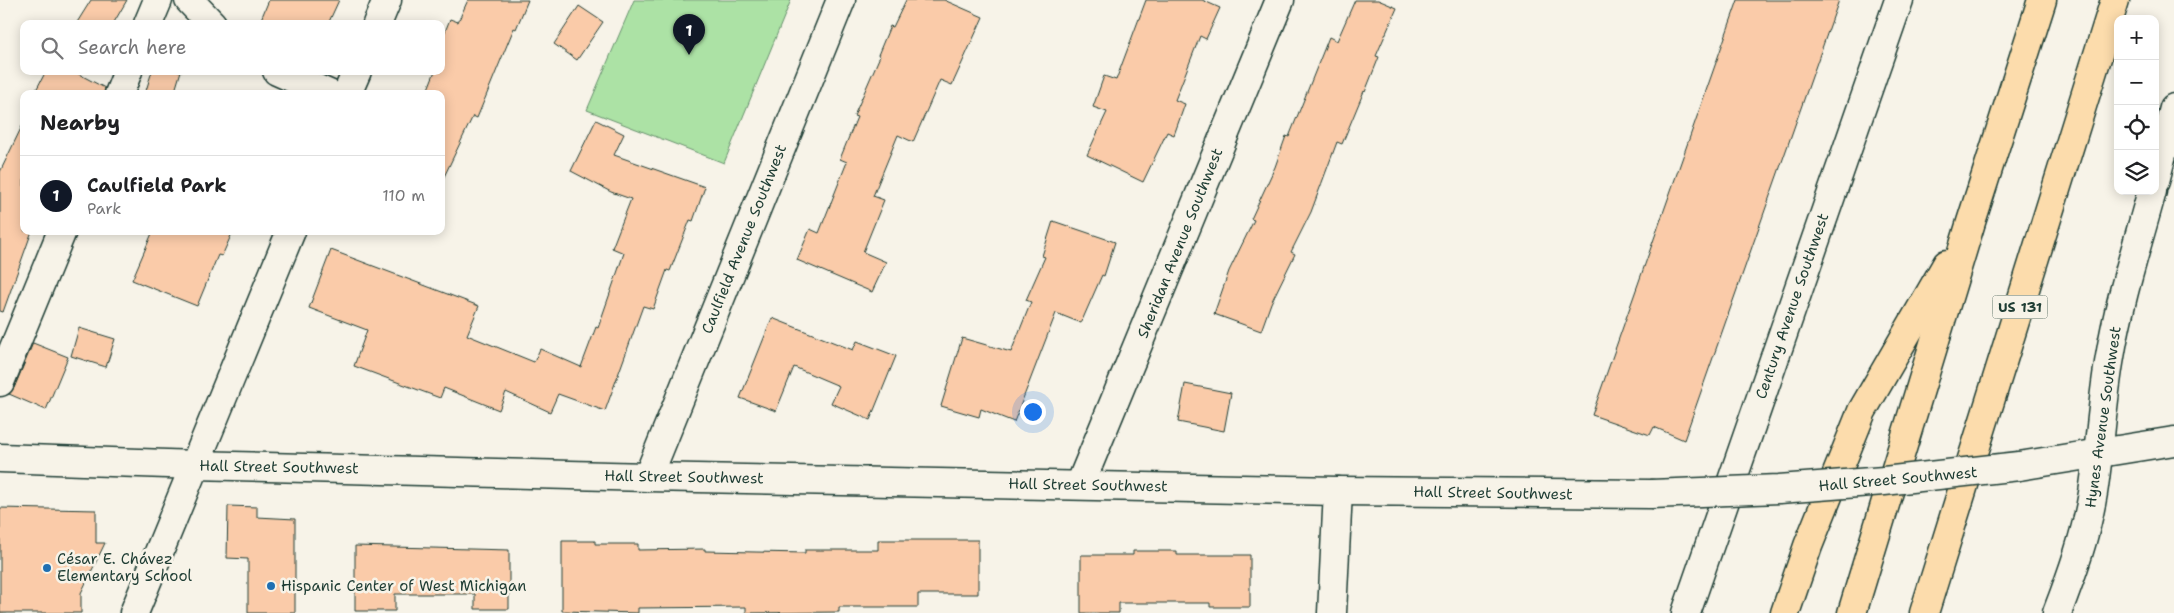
<!DOCTYPE html>
<meta charset="utf-8">
<style>
body{margin:0;font-family:"Shantell Sans",sans-serif;background:#f2f2f2;color:#202124}
.controls{position:absolute;right:15px;top:15px;display:grid;overflow:hidden;border-radius:10px;box-shadow:0 2px 12px #0003}
.controls button{width:45px;height:45px;display:grid;place-items:center;padding:0;border:0;border-bottom:1px solid #e0e0e0;background:#fff;color:#202124;font:25px sans-serif}
.you{position:absolute;left:1032px;top:411px;width:18px;height:18px;margin:-12px;border:4px solid #fff;border-radius:50%;background:#1a73e8;box-shadow:0 0 0 8px #1a73e833}
.badge{display:grid;place-items:center;width:32px;height:32px;border-radius:50%;background:#111827;color:#fff;font-size:16px;font-weight:700}
.pin{position:absolute;translate:-50% -41px;filter:drop-shadow(0 1px 2px #0008)}
.pin::after{content:'';position:absolute;top:26px;width:18px;height:15px;background:inherit;clip-path:polygon(0 0,100% 0,50% 100%)}
.list{margin:0;padding:0;list-style:none}
h2{display:flex;justify-content:space-between;align-items:center;height:65px;margin:0;padding:0 20px;font-size:21px}
h2 small{font-size:16px;font-weight:400;color:#757577}
.list li{display:grid;grid-template-columns:32px 1fr auto;gap:15px;align-items:center;box-sizing:border-box;height:80px;padding:0 20px;border-top:1px solid #e0e0e0}
.list b{display:block;font-size:19px;white-space:nowrap}
.list p{margin:0;font-size:16px;white-space:nowrap;color:#757577}
.list em{font-size:16px;font-style:normal;color:#757577}
.icon{flex:none;width:28px;height:28px;fill:none;stroke:currentColor;stroke-width:2;stroke-linecap:round;stroke-linejoin:round}
.map{position:relative;flex:none;width:2174px;height:613px;overflow:hidden}
.search{position:absolute;background:#fff;box-shadow:0 2px 12px #0003;left:20px;top:20px;width:425px;height:55px;display:flex;align-items:center;gap:12px;box-sizing:border-box;padding:0 18px;border-radius:10px;color:#757577;font-size:19px}
.panel{position:absolute;background:#fff;box-shadow:0 2px 12px #0003;left:20px;top:90px;width:425px;height:145px;border-radius:10px}
.map>svg:first-child{display:block}
.green{fill:#ace2a5;stroke:#66906c}
.building{fill:#facba9;stroke:#1f3d34}
.lines{fill:none;stroke-linecap:round;stroke-linejoin:round}
.street-casing{stroke:#1f3d34;stroke-width:31}
.secondary-casing{stroke:#1f3d34;stroke-width:31}
.highway-casing{stroke:#1f3d34;stroke-width:31}
.street{stroke:#f7f3e8;stroke-width:28}
.secondary{stroke:#f7f3e8;stroke-width:28}
.highway{stroke:#fcdcac;stroke-width:28}
.secondary-bridge-casing{stroke:#1f3d34;stroke-width:31;stroke-linecap:butt}
.secondary-bridge{stroke:#f7f3e8;stroke-width:28}
.poi-dot{fill:#1f6fb2;stroke:#f7f3e8;stroke-width:2}
.labels{text-anchor:middle;dominant-baseline:central;stroke-width:5;stroke-linejoin:round;paint-order:stroke}
.shield{fill:#f7f3e8;stroke:#60746a;stroke-width:1}
.shield-label{font-size:14px;font-weight:bold;fill:#1f3d34}
.street-label{font-size:15px;fill:#1f3d34;stroke:#f7f3e8}
.poi-label{font-size:15px;fill:#1f3d34;stroke:#f7f3e8;text-anchor:start}
</style>
<div class="map">
<svg width="2174" height="613" viewBox="0 0 2174 613">
<rect width="100%" height="100%" fill="#f7f3e8"/>
<filter id="ink" filterUnits="userSpaceOnUse"><feTurbulence type="fractalNoise" baseFrequency=".02" numOctaves="2"/><feDisplacementMap in="SourceGraphic" scale="10" xChannelSelector="R" yChannelSelector="G"/><feConvolveMatrix kernelMatrix="1 2 1 2 8 2 1 2 1" color-interpolation-filters="sRGB"/></filter>
<g filter="url(#ink)">
<polygon class="green" points="634,0 791,0 724,163 587,110"/>
<g class="building">
<polygon points="91,0 127,0 113,24 76,24"/>
<polygon points="269,0 339,0 328,24 259,24"/>
<polygon points="468,0 528,0 516,29 514,28 477,118 473,116 441,183 441,94 426,94 435,71 441,71 441,42 450,19 458,22"/>
<polygon points="906,0 944,0 983,17 952,85 940,80 913,142 898,135 873,196 884,200 863,252 886,262 872,292 797,260 810,229 819,233 847,162 840,159 857,117 854,116 880,56 878,55 890,26 893,27"/>
<polygon points="1146,0 1202,0 1220,8 1206,39 1200,36 1175,100 1185,104 1174,135 1167,132 1143,182 1087,155 1107,112 1093,107 1104,76 1116,80"/>
<polygon points="1355,0 1378,0 1397,8 1376,56 1379,57 1365,92 1364,91 1342,144 1337,142 1311,212 1291,252 1295,254 1271,303 1261,331 1214,314 1229,271 1254,220 1251,219 1275,167 1286,136 1289,137 1329,37 1337,41"/>
<polygon points="1738,0 1839,0 1684,440 1654,427 1650,435 1592,415"/>
<polygon points="579,6 603,22 577,60 554,44"/>
<polygon points="46,71 73,71 105,88 104,94 34,94"/>
<polygon points="152,71 181,71 174,94 145,94"/>
<polygon points="596,120 624,134 614,155 705,187 693,221 690,220 670,271 667,270 653,309 643,306 605,411 558,394 550,412 506,392 499,410 444,388 440,398 354,366 367,330 309,308 331,250 479,306 467,335 534,362 540,349 581,367 596,327 598,328 624,253 612,248 631,199 611,192 571,171"/>
<polygon points="24,122 24,231 32,231 3,312 0,311 0,172"/>
<polygon points="1053,221 1115,242 1104,276 1102,275 1081,323 1056,313 1014,422 981,409 979,417 941,406 962,338 1011,352 1031,302 1026,300 1045,257 1042,256"/>
<polygon points="153,231 233,231 222,256 218,255 197,306 132,280"/>
<polygon points="772,318 853,350 857,341 896,356 870,420 831,403 839,386 794,367 776,411 740,398"/>
<polygon points="79,328 115,339 106,367 71,356"/>
<polygon points="33,343 68,357 46,410 9,394 14,388"/>
<polygon points="1185,384 1231,393 1224,431 1178,422"/>
<polygon points="228,506 257,507 257,517 295,519 295,613 248,613 248,559 227,558"/>
<polygon points="0,508 96,510 96,543 105,543 81,593 81,613 0,613"/>
<polygon points="878,540 978,540 978,594 918,594 918,607 839,607 839,612 746,613 746,607 638,608 638,613 562,611 562,541 595,541 595,544 638,544 638,550 705,549 705,551 805,553 805,550 878,550"/>
<polygon points="355,546 509,550 509,609 475,609 475,594 395,594 395,611 355,611"/>
<polygon points="1133,551 1177,551 1177,555 1250,555 1250,607 1210,607 1210,603 1119,603 1119,613 1081,613 1081,555 1133,555"/>
</g>
<g class="lines">
<g class="street-casing">
<g id="street">
<polyline points="189,0 212,24"/>
<polyline points="148,24 158,0"/>
<polyline points="277,71 329,94"/>
<polyline points="119,94 128,71"/>
<polyline points="0,382 62,231"/>
<polyline points="0,458 195,465"/>
<polyline points="648,477 841,0"/>
<polyline points="1080,485 1280,0"/>
</g>
</g>
<g class="secondary-casing">
<g id="secondary">
<polyline points="377,24 387,0"/>
<polyline points="347,94 357,71"/>
<polyline points="2155,181 2174,108"/>
<polyline points="195,465 648,477 1338,491 1651,494"/>
<polyline points="2019,466 2174,441"/>
<polyline points="134,613 291,231"/>
<polyline points="1332,613 1338,491"/>
<polyline points="1686,613 1899,0"/>
<path d="M2057,613C2072,574 2086,535 2093,493C2100,448 2102,402 2110,357C2119,301 2137,246 2152,191"/>
</g>
</g>
<g class="highway-casing">
<g id="highway">
<polyline points="1785,613 1808,546 1862,411 1947,264"/>
<polyline points="1852,613 1971,222 2042,0"/>
<polyline points="1924,613 2115,0"/>
</g>
</g>
<use href="#street" class="street"/>
<use href="#secondary" class="secondary"/>
<use href="#highway" class="highway"/>
<g class="secondary-bridge-casing">
<polyline id="secondary-bridge" points="1651,494 1779,489 1884,481 2019,466"/>
</g>
<use href="#secondary-bridge" class="secondary-bridge"/>
</g>
</g>
<g class="poi-dot">
<circle cx="47" cy="568" r="5"/>
<circle cx="271" cy="586" r="5"/>
</g>
<g class="labels">
<rect class="shield" x="1992.5" y="295.5" width="55" height="23" rx="4"/>
<g class="shield-label">
<text x="2020" y="307">US 131</text>
</g>
<g class="street-label">
<text transform="translate(744 239) rotate(-68)">Caulfield Avenue Southwest</text>
<text transform="translate(1180 243) rotate(-68)">Sheridan Avenue Southwest</text>
<text transform="translate(1792 306) rotate(-71)">Century Avenue Southwest</text>
<text transform="translate(2103 417) rotate(-82)">Hynes Avenue Southwest</text>
<text transform="translate(279 467) rotate(1)">Hall Street Southwest</text>
<text transform="translate(684 477) rotate(1)">Hall Street Southwest</text>
<text transform="translate(1898 479) rotate(-5)">Hall Street Southwest</text>
<text transform="translate(1088 485) rotate(1)">Hall Street Southwest</text>
<text transform="translate(1493 493) rotate(1)">Hall Street Southwest</text>
</g>
<g class="poi-label">
<text x="57" y="559">César E. Chávez<tspan x="57" dy="17">Elementary School</tspan></text>
<text x="281" y="586">Hispanic Center of West Michigan</text>
</g>
</g>
</svg>
<div class="controls">
<button>+</button>
<button>−</button>
<button><svg class="icon" aria-label="locate" viewBox="0 0 24 24"><circle cx="12" cy="12" r="6"/><path d="M12 2v4M12 18v4M2 12h4M18 12h4"/></svg></button>
<button><svg class="icon" aria-label="layers" viewBox="0 0 24 24"><path d="M12 4l9 5-9 5-9-5zM3 14l9 5 9-5"/></svg></button>
</div>
<div class="you"></div>
<div class="pin badge" style="left:689px;top:55px">1</div>
<div class="search"><svg class="icon" aria-label="search" viewBox="0 0 24 24"><circle cx="10" cy="10" r="6"/><path d="M15 15l6 6"/></svg>Search here</div>
<section class="panel">
<h2>Nearby<small></small></h2>
<ul class="list">
<li><span class="badge">1</span><div><b>Caulfield Park</b><p>Park</p></div><em>110 m</em></li>
</ul>
</section>
</div>
